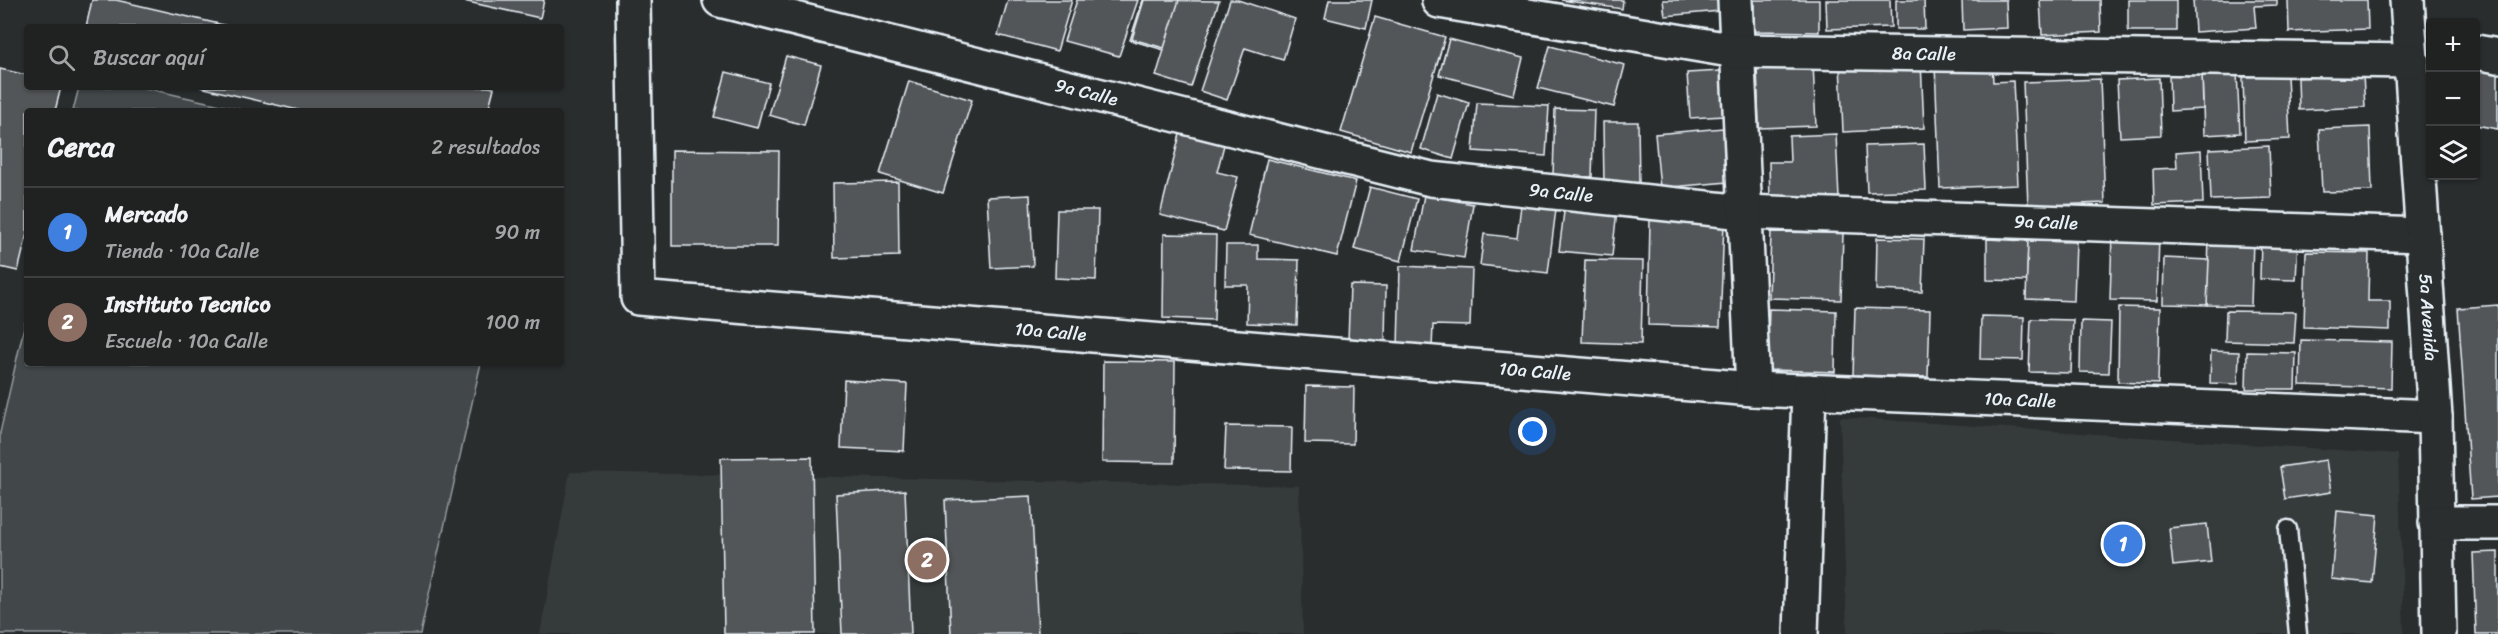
<!DOCTYPE html>
<html lang="es">
<meta charset="utf-8">
<style>
body{margin:0;font-family:Sriracha,sans-serif;background:#2d2f2f;color:#f1f3f6}
.controls{position:absolute;right:18px;top:18px;display:grid;overflow:hidden;border-radius:6px;box-shadow:0 2px 4px #0004}
.controls button{width:54px;height:54px;display:grid;place-items:center;padding:0;border:0;border-bottom:2px solid #3d3f40;background:#202222;color:#f1f3f6;font:30px sans-serif}
.you{position:absolute;left:1533px;top:432px;width:21px;height:21px;margin:-15px;border:4px solid #fff;border-radius:50%;background:#1a73e8;box-shadow:0 0 0 9px #1a73e833}
.badge{display:grid;place-items:center;width:39px;height:39px;border-radius:50%;background:#ff9aa2;color:#fff;font-size:20px;font-weight:700}
.pin{position:absolute;translate:-50% -50%;border:3px solid #fff;box-shadow:0 2px 6px #0006}
.list{margin:0;padding:0;list-style:none}
h2{display:flex;justify-content:space-between;align-items:center;height:78px;margin:0;padding:0 24px;font-size:26px}
h2 small{font-size:20px;font-weight:400;color:#a2a4a5}
.list li{display:grid;grid-template-columns:39px 1fr auto;gap:18px;align-items:center;box-sizing:border-box;height:90px;padding:0 24px;border-top:2px solid #3d3f40}
.list b{display:block;font-size:22px;white-space:nowrap}
.list p{margin:0;font-size:20px;white-space:nowrap;color:#a2a4a5}
.list em{font-size:20px;font-style:normal;color:#a2a4a5}
.icon{flex:none;width:33px;height:33px;fill:none;stroke:currentColor;stroke-width:2;stroke-linecap:round;stroke-linejoin:round}
.map{position:relative;flex:none;width:2498px;height:634px;overflow:hidden}
.search{position:absolute;background:#202222;box-shadow:0 2px 4px #0004;left:24px;top:24px;width:540px;height:66px;display:flex;align-items:center;gap:15px;box-sizing:border-box;padding:0 21px;border-radius:6px;color:#a2a4a5;font-size:22px}
.panel{position:absolute;background:#202222;box-shadow:0 2px 4px #0004;left:24px;top:108px;width:540px;height:258px;border-radius:6px}
.map>svg:first-child{display:block}
.built{fill:#363a3b}
.green{fill:#424648;stroke:#959ca0;stroke-width:1.5}
.building{fill:#535759;stroke:#e8f1f8;stroke-width:1.5}
.lines{fill:none;stroke-linecap:round;stroke-linejoin:round}
.service-casing{stroke:#e8f1f8;stroke-width:21}
.minor-casing{stroke:#e8f1f8;stroke-width:38}
.service{stroke:#2a2d2e;stroke-width:16}
.minor{stroke:#2a2d2e;stroke-width:33}
.labels{text-anchor:middle;dominant-baseline:central;stroke-width:6;stroke-linejoin:round;paint-order:stroke}
.street-label{font-size:18px;fill:#e8f1f8;stroke:#2a2d2e}
</style>
<div class="map">
<svg width="2498" height="634" viewBox="0 0 2498 634">
<rect width="100%" height="100%" fill="#2a2d2e"/>
<filter id="ink" filterUnits="userSpaceOnUse"><feTurbulence type="fractalNoise" baseFrequency=".0167" numOctaves="2"/><feDisplacementMap in="SourceGraphic" scale="12" xChannelSelector="R" yChannelSelector="G"/><feConvolveMatrix kernelMatrix="1 2 1 2 8 2 1 2 1" color-interpolation-filters="sRGB"/></filter>
<g filter="url(#ink)">
<g class="built">
<polygon points="1840,417 2398,454 2404,634 1847,634"/>
<polygon points="570,472 1299,486 1303,634 540,634"/>
</g>
<g class="green">
<polygon points="79,87 140,87 247,111 73,111"/>
<polygon points="27,314 27,363 481,363 420,634 0,634 0,433"/>
</g>
<g class="building">
<polygon points="92,0 116,0 232,27 86,27"/>
<polygon points="459,0 544,0 540,18"/>
<polygon points="1008,0 1072,0 1057,51 998,35"/>
<polygon points="1077,0 1138,0 1119,56 1064,41"/>
<polygon points="1143,0 1219,1 1191,87 1156,76 1164,50 1130,40"/>
<polygon points="1144,0 1179,0 1164,48 1132,39"/>
<polygon points="1230,0 1238,0 1295,19 1283,60 1245,48 1227,100 1200,91"/>
<polygon points="1329,0 1372,0 1366,28 1325,18"/>
<polygon points="1561,0 1623,0 1622,9"/>
<polygon points="1663,0 1719,0 1720,11 1665,16"/>
<polygon points="1754,0 1819,0 1819,32 1754,31"/>
<polygon points="1826,0 1890,0 1891,27 1827,29"/>
<polygon points="1896,0 1924,0 1925,29 1896,29"/>
<polygon points="1962,0 2006,0 2007,28 1963,30"/>
<polygon points="2040,0 2100,0 2101,32 2042,35"/>
<rect x="2128" y="0" width="48" height="31"/>
<polygon points="2193,0 2277,0 2277,5 2254,6 2256,28 2195,32"/>
<polygon points="2288,0 2367,0 2368,29 2289,32"/>
<polygon points="1375,17 1445,37 1411,152 1341,132"/>
<polygon points="1449,39 1523,58 1514,95 1439,75"/>
<polygon points="1550,46 1625,65 1614,107 1538,88"/>
<polygon points="786,56 821,65 804,125 769,115"/>
<polygon points="1921,62 1924,128 1843,132 1840,64"/>
<polygon points="1992,63 1993,82 2013,81 2018,185 1940,188 1935,65"/>
<polygon points="1813,64 1816,126 1759,128 1757,66"/>
<polygon points="2476,67 2498,71 2498,129 2476,125"/>
<polygon points="0,69 27,75 27,87 61,87 55,111 27,111 27,234 18,271 0,267"/>
<polygon points="1721,71 1724,116 1690,118 1687,73"/>
<polygon points="726,72 769,83 757,128 714,117"/>
<polygon points="2237,72 2240,133 2204,135 2202,73"/>
<polygon points="2202,73 2203,109 2170,111 2169,75"/>
<polygon points="2287,75 2290,139 2245,141 2243,77"/>
<polygon points="2363,75 2365,107 2299,110 2298,78"/>
<polygon points="2159,78 2161,135 2120,137 2117,80"/>
<polygon points="2100,79 2105,203 2028,206 2023,82"/>
<polygon points="909,81 972,100 943,193 880,174"/>
<polygon points="200,87 488,87 494,88 488,111 302,111"/>
<polygon points="1437,93 1469,103 1453,159 1421,149"/>
<polygon points="1477,103 1549,106 1546,156 1473,151"/>
<polygon points="1555,109 1594,110 1592,177 1553,176"/>
<polygon points="1603,122 1638,122 1639,184 1604,185"/>
<polygon points="2370,127 2372,191 2322,192 2319,129"/>
<polygon points="1723,128 1728,182 1660,188 1655,134"/>
<polygon points="1180,134 1224,145 1217,172 1238,177 1224,231 1160,215"/>
<polygon points="1836,134 1839,199 1770,201 1769,162 1790,162 1789,136"/>
<polygon points="1924,144 1926,190 1867,192 1865,146"/>
<polygon points="2269,146 2271,198 2211,200 2209,149"/>
<polygon points="672,150 779,151 778,246 672,246"/>
<polygon points="2201,150 2203,203 2154,205 2153,169 2177,168 2176,152"/>
<polygon points="1267,159 1356,181 1337,256 1249,235"/>
<polygon points="898,182 899,256 834,258 833,183"/>
<polygon points="1370,187 1417,199 1401,261 1354,249"/>
<polygon points="1030,195 1033,266 991,268 987,197"/>
<polygon points="1424,195 1473,204 1464,258 1414,250"/>
<polygon points="1565,204 1617,210 1612,256 1559,251"/>
<polygon points="1521,205 1556,209 1548,273 1480,265 1484,234 1517,238"/>
<polygon points="1057,210 1098,210 1096,280 1055,278"/>
<polygon points="1650,220 1724,222 1720,327 1648,325"/>
<polygon points="1771,232 1843,233 1841,300 1769,298"/>
<polygon points="1164,234 1216,235 1214,320 1163,318"/>
<polygon points="2112,235 2159,237 2157,301 2110,300"/>
<polygon points="1877,238 1924,239 1922,292 1876,290"/>
<polygon points="2209,238 2253,239 2251,306 2207,305"/>
<polygon points="1987,239 2028,241 2027,281 1987,280"/>
<polygon points="2261,239 2298,240 2296,280 2260,279"/>
<polygon points="2028,241 2076,242 2074,301 2026,299"/>
<polygon points="1226,245 1258,245 1258,259 1299,260 1297,325 1247,323 1248,285 1225,285"/>
<polygon points="2306,252 2369,253 2368,301 2390,301 2390,330 2304,327"/>
<polygon points="2164,258 2209,260 2207,305 2163,304"/>
<polygon points="1585,260 1643,261 1641,344 1582,342"/>
<polygon points="1400,266 1472,269 1470,326 1433,325 1432,348 1398,348"/>
<polygon points="1350,285 1386,286 1385,342 1348,341"/>
<polygon points="2498,305 2498,497 2471,499 2458,308"/>
<polygon points="2119,307 2160,308 2158,384 2118,382"/>
<polygon points="1855,308 1930,310 1928,377 1853,375"/>
<polygon points="1769,309 1836,311 1835,372 1767,370"/>
<polygon points="2226,311 2296,312 2294,343 2225,341"/>
<polygon points="1981,316 2024,317 2023,360 1980,359"/>
<polygon points="2031,319 2073,320 2071,373 2029,372"/>
<polygon points="2081,321 2111,322 2109,373 2080,372"/>
<polygon points="2301,340 2392,342 2391,388 2300,385"/>
<polygon points="2211,351 2239,352 2238,384 2210,383"/>
<polygon points="2247,352 2296,353 2295,389 2246,389"/>
<polygon points="1103,361 1175,362 1174,463 1102,462"/>
<polygon points="844,380 907,384 904,451 841,448"/>
<polygon points="1306,386 1354,387 1353,444 1305,443"/>
<polygon points="1226,426 1292,427 1291,471 1224,470"/>
<polygon points="812,457 815,634 724,634 721,458"/>
<polygon points="2326,460 2331,492 2285,499 2280,467"/>
<polygon points="905,490 911,634 842,634 836,494"/>
<polygon points="1031,496 1038,634 951,634 945,500"/>
<polygon points="2337,511 2378,515 2372,583 2331,579"/>
<polygon points="2207,524 2211,562 2173,566 2169,528"/>
<polygon points="2498,552 2498,634 2476,634 2473,553"/>
</g>
<g class="lines">
<g class="service-casing">
<polyline id="service" points="2288,529 2298,634"/>
</g>
<g class="minor-casing">
<g id="minor">
<path id="s1" d="M633,0L638,298L1753,389L2435,417"/>
<path id="s2" d="M720,0L1431,179L1744,212L2423,235"/>
<polyline points="1735,0 1753,389"/>
<path id="s3" d="M2407,0L2435,417L2439,634"/>
<path id="s4" d="M1439,1L1736,51L2412,61"/>
<polyline points="2476,52 2498,56"/>
<polyline points="2436,523 2498,523"/>
<polyline points="1801,634 1809,391"/>
</g>
</g>
<use href="#service" class="service"/>
<use href="#minor" class="minor"/>
</g>
</g>
<g class="labels">
<g class="street-label">
<text stroke="none"><textPath href="#s4" startOffset="489">8a Calle</textPath></text>
<text stroke="none"><textPath href="#s2" startOffset="378">9a Calle</textPath></text>
<text stroke="none"><textPath href="#s2" startOffset="864">9a Calle</textPath></text>
<text stroke="none"><textPath href="#s2" startOffset="1350">9a Calle</textPath></text>
<text stroke="none"><textPath href="#s3" startOffset="318">5a Avenida</textPath></text>
<text stroke="none"><textPath href="#s1" startOffset="712">10a Calle</textPath></text>
<text stroke="none"><textPath href="#s1" startOffset="1198">10a Calle</textPath></text>
<text stroke="none"><textPath href="#s1" startOffset="1684">10a Calle</textPath></text>
</g>
</g>
</svg>
<div class="controls">
<button>+</button>
<button>−</button>
<button><svg class="icon" aria-label="layers" viewBox="0 0 24 24"><path d="M12 4l9 5-9 5-9-5zM3 14l9 5 9-5"/></svg></button>
</div>
<div class="you"></div>
<div class="pin badge" style="left:2123px;top:544px;background:#3f7fe0">1</div>
<div class="pin badge" style="left:927px;top:560px;background:#8d6e63">2</div>
<div class="search"><svg class="icon" aria-label="search" viewBox="0 0 24 24"><circle cx="10" cy="10" r="6"/><path d="M15 15l6 6"/></svg>Buscar aquí</div>
<section class="panel">
<h2>Cerca<small>2 resultados</small></h2>
<ul class="list">
<li><span class="badge" style="background:#3f7fe0">1</span><div><b>Mercado</b><p>Tienda · 10a Calle</p></div><em>90 m</em></li>
<li><span class="badge" style="background:#8d6e63">2</span><div><b>Instituto Tecnico</b><p>Escuela · 10a Calle</p></div><em>100 m</em></li>
</ul>
</section>
</div>
